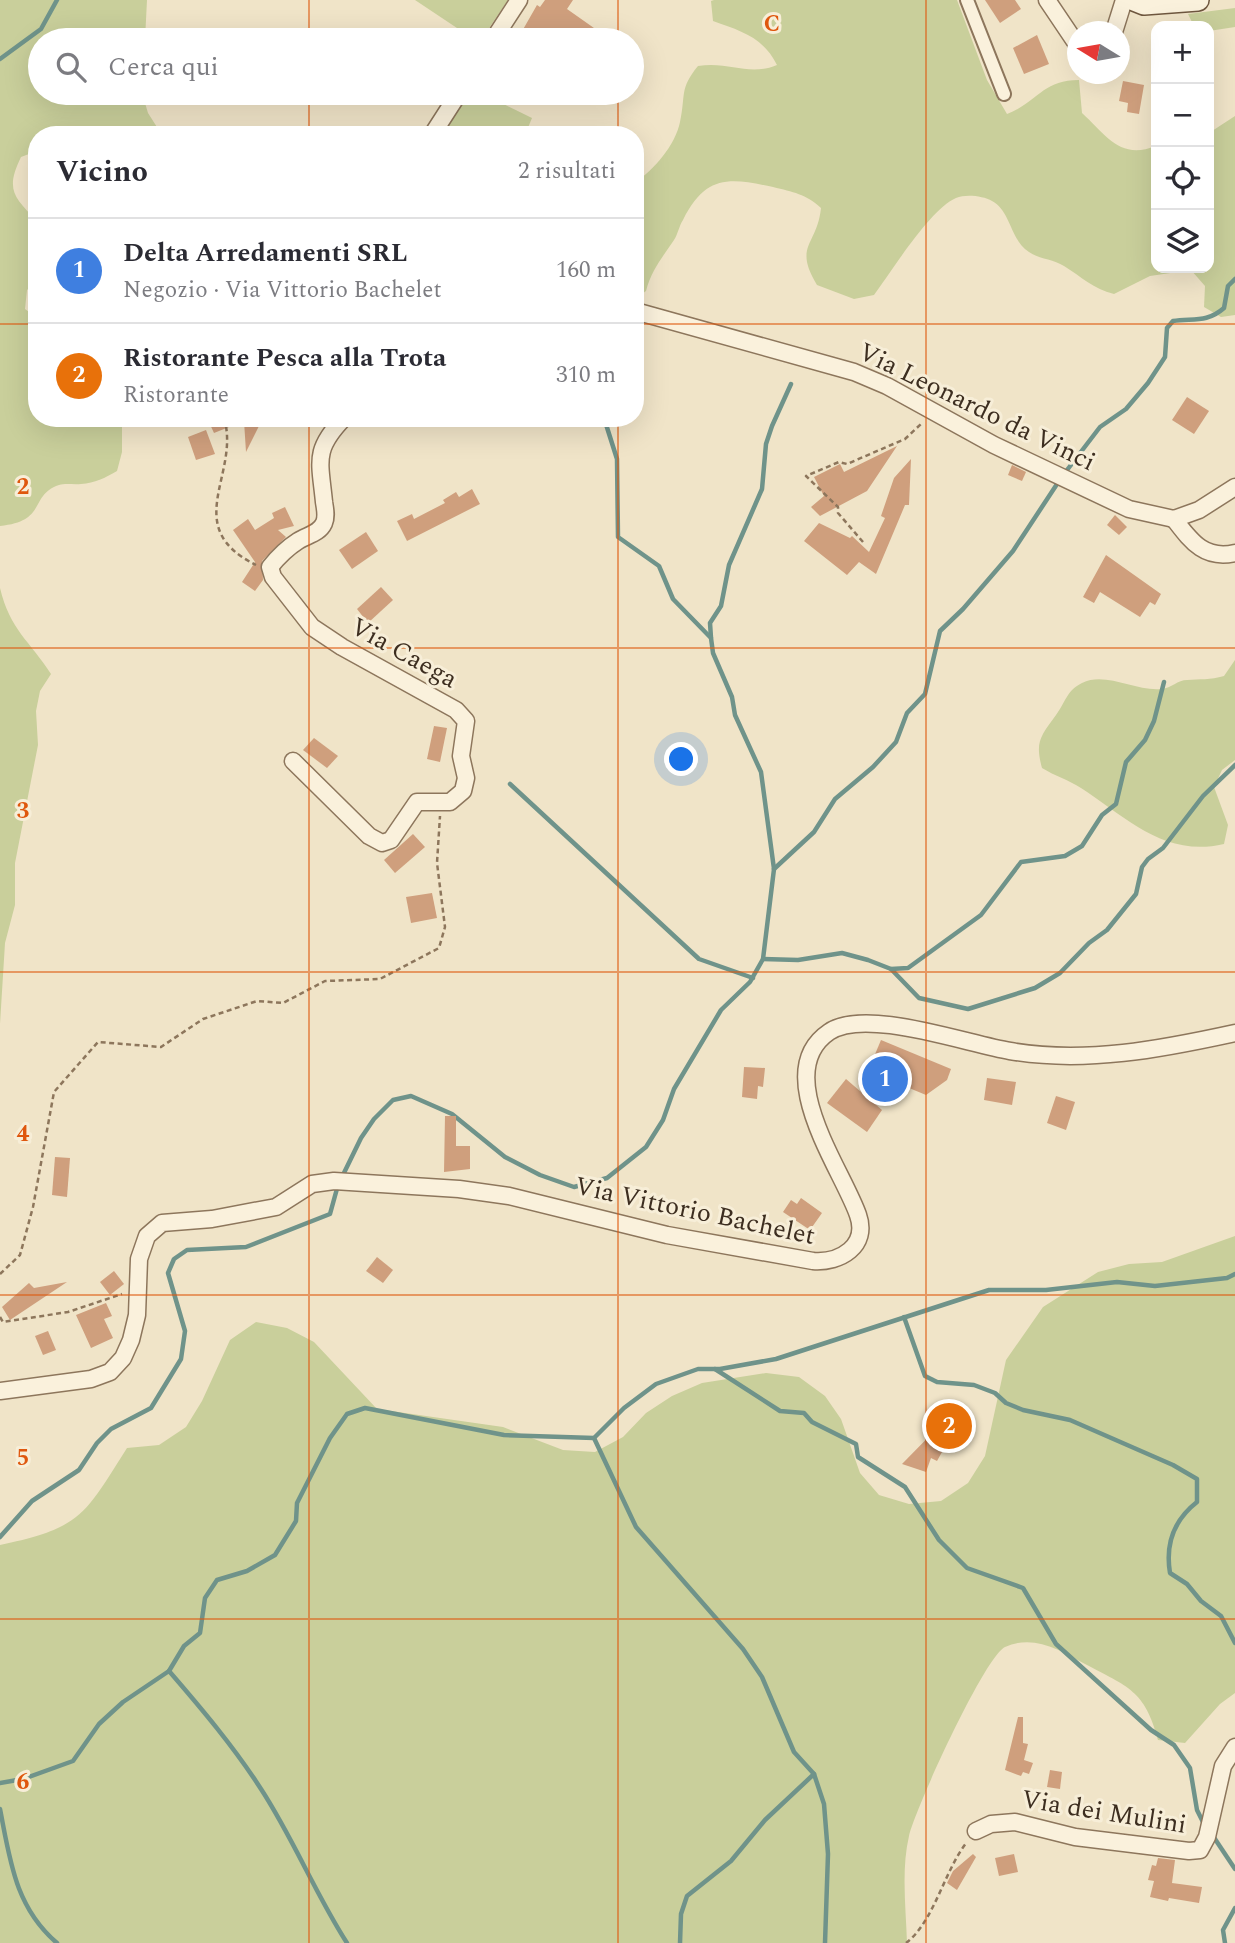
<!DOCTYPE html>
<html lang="it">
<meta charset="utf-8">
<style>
body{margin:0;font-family:Spectral,serif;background:#f2f2f3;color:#2b2b33}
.controls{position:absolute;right:21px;top:21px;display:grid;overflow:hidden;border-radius:14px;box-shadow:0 7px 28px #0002}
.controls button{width:63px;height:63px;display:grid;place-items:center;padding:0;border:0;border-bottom:2px solid #e1e1e2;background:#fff;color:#2b2b33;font:35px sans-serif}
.compass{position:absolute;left:1067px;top:21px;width:63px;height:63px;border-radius:50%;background:#fff;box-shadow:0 7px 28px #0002;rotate:281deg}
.you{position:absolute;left:682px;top:760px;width:24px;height:24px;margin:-18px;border:5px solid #fff;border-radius:50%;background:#1a73e8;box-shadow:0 0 0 10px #1a73e833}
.badge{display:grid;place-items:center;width:46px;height:46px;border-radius:50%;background:#d93025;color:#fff;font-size:23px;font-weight:700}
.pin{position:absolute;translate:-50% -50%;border:4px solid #fff;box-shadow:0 2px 7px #0006}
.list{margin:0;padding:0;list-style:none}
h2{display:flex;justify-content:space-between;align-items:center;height:91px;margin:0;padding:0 28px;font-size:30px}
h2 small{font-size:23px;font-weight:400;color:#7c7c81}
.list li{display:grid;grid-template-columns:46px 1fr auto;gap:21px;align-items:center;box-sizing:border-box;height:105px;padding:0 28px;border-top:2px solid #e1e1e2}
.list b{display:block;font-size:26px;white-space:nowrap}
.list p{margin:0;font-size:23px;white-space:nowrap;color:#7c7c81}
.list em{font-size:23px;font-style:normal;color:#7c7c81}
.icon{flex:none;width:38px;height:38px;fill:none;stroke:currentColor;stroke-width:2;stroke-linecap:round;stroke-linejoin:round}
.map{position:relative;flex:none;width:1235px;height:1943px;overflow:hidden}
.search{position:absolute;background:#fff;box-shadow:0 7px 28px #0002;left:28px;top:28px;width:616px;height:77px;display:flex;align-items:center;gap:18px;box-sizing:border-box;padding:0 24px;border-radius:38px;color:#7c7c81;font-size:26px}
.panel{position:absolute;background:#fff;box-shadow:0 7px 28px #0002;left:28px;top:126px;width:616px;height:301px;border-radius:28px}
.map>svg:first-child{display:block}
.green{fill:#c9cf9b}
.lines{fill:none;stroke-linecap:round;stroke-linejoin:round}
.stream{stroke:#6f938a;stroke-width:4.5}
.building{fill:#cf9f7d}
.pedestrian-casing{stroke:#8d765c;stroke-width:16}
.minor-casing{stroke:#8d765c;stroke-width:19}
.secondary-casing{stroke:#6f573f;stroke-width:24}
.path{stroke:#8d765c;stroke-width:2.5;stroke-dasharray:5 3.5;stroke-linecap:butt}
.pedestrian{stroke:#faf1dc;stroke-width:12}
.minor{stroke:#faf1dc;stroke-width:16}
.secondary{stroke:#faf1dc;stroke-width:21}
.grid{fill:none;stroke:#df570d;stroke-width:2;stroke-opacity:0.55}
.labels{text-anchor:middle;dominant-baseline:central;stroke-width:6;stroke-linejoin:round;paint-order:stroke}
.street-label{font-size:26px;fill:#3d2e20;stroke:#f7eed8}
.grid-label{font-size:23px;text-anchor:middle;font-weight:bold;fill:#df570d;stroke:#f7eed8;stroke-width:6;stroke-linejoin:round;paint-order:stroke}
</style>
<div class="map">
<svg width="1235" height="1943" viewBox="0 0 1235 1943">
<rect width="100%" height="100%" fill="#f0e4c8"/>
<g class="green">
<path d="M0,0H147L145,40H40V93H142L148,113L162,135H37V151L21,157C5,190 14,197 37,221V280L27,290L25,309L37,318V418H122V452L117,471C105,478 95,483 81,484C74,485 66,483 59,485C29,495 48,521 0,526Z"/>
<polygon points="415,0 508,0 481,40 475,40"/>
<path d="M714,0H957L987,80L1007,114C1038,102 1042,80 1079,80L1082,113C1107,136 1120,160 1156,146V268H1209V133L1235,116V315L1221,317L1204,307L1205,286L1191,270L1150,276L1114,294C1093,289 1082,277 1064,266C1053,259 1039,259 1029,252C1010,240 1011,211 992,201C983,196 966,194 956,198C931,208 891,272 874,295L854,299L817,285C793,245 817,246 821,208C806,194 793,192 773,187C730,178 706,174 683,220C679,226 678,234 674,240C662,258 652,269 646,291L635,299V183C654,169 675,146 680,122C686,95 679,89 698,66C730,61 748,77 777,65C763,37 741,31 713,21L711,1Z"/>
<polygon points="1235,8 1235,27 1209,31 1209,26 1194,26 1188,14"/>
<polygon points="469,93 481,93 532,118 525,135 442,135"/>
<path d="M0,588C10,630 30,641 51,674L40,691L36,711L38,745L15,863V905L5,943L0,1024Z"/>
<path d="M1235,660V760L1222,770L1214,787L1228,825L1224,844C1164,858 1126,817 1081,788C1069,780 1055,776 1042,768C1035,742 1040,737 1056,715C1065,703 1067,690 1082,683C1106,671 1136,692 1162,689C1171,688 1178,680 1187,680C1200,679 1210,680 1224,676Z"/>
<path d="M1235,1236V1693L1220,1704L1185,1743L1158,1740C1145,1690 1128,1687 1085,1664C1060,1650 1034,1634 1005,1647C985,1656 915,1809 909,1836C901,1870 906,1909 907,1943H0V1545C81,1528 84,1516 127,1448L159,1445L186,1427L202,1401L230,1340L256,1322L287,1328L314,1342L377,1409L503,1427L563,1450L595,1452L623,1437L646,1413L672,1396L702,1383L766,1373L799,1377L825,1396L841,1419L860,1473L879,1495L909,1504L941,1501L968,1483L985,1456L1006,1360L1043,1307L1098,1272L1129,1264L1162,1262Z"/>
</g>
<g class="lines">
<g class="stream">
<polyline points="0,59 41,29 57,0"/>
<path d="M1064,474L1100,427L1126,409L1148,383L1165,357L1167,328L1173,321C1193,318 1207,323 1224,308L1228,286L1235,279"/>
<polyline points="711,638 710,623 721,606 729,565 762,489 766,444 772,426 791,384"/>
<polyline points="510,784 699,959 753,978"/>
<polyline points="774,869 814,832 835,799 873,767 896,742 907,713 925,694 940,631 963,609 1013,551 1059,481"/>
<polyline points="763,959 798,960 842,953 868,960 891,969 919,998 968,1009 1035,988 1060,973 1089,943 1107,930 1136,894 1142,867 1148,859 1163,848 1203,796 1235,765"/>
<polyline points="891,969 908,968 981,915 1021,862 1065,856 1082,846 1102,815 1116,804 1126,762 1145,740 1154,721 1164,682"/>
<polyline points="342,1177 361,1138 374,1119 393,1100 411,1096 452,1114 505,1157 540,1175 574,1187 607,1178 646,1147 663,1120 674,1089 721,1010 750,982 763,959 774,869 761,772 735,715 732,697 713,653 711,638 673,599 659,566 618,537 617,459 604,418"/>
<path d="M904,1317L925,1376L937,1382L974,1385L995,1393L1006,1403L1023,1410L1070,1420L1173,1465L1197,1479V1502C1174,1520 1165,1543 1170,1573L1187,1584L1201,1601L1221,1616L1235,1643"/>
<polyline points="715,1369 780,1411 804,1413 812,1422 856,1444 858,1457 905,1487 939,1540 967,1568 1023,1588 1056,1644 1151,1730 1174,1745 1190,1768 1197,1810 1204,1824"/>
<polyline points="594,1438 636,1527 743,1649 762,1677 794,1752 814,1774 824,1804 828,1854 825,1943"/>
<polyline points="0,1537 32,1501 79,1470 97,1443 111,1429 151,1408 181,1359 185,1331 168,1273 174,1259 187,1250 246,1247 330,1214 338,1185"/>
<path d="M169,1671C201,1708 234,1747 261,1789C293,1838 315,1893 347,1943"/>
<polyline points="0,1783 23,1779 73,1761 99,1724 123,1702 169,1671 184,1646 200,1633 205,1598 217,1580 247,1571 275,1555 296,1521 297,1503 330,1438 347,1414 365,1408 504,1435 594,1438 624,1408 656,1384 698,1369 720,1369 776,1359 989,1290 1046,1290 1117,1282 1155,1286 1227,1278 1235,1274"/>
<path d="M0,1809C10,1860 15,1907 57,1943"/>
<polyline points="1213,1836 1235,1869"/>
<polyline points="680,1943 681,1914 687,1896 731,1861 765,1820 814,1774"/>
<polyline points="1225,1943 1223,1930 1235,1908"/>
</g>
</g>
<g class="building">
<polygon points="545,0 573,0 567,9 611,40 517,40 537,5 540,7"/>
<polygon points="985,0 1015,0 1021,9 1000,23"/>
<polygon points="1037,35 1049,64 1024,74 1013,48"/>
<polygon points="1123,81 1144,85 1139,114 1127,112 1128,103 1119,101"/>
<polygon points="1187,397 1209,411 1194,434 1172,420"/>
<polygon points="207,418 263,418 246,452 244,421 214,433"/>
<polygon points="206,430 215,454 196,460 188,437"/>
<polygon points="897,446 867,491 820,516 811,507 824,496 814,477 840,464 844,472"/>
<polygon points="911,459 909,505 905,505 876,574 859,562 847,575 804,541 819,523 850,538 852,536 869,552 885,518 881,516 894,478"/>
<polygon points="1012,465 1026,472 1022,481 1008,475"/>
<polygon points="472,489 480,504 407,541 397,521 412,514 414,519 445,503 443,500 456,492 459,497"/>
<polygon points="285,507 294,526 278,530 286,537 262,561 263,580 255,591 242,582 255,562 233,530 248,519 255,530 274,518 272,513"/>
<polygon points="1115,515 1127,527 1119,535 1107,525"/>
<polygon points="366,532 378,551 352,569 339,550"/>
<polygon points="1106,555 1161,594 1155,605 1150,602 1140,617 1100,592 1094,603 1083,597"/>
<polygon points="381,587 393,600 368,623 357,609"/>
<polygon points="434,726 447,728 440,762 427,759"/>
<polygon points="314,738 338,756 327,768 303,750"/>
<polygon points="413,834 425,847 395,873 384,860"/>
<polygon points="432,893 437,918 411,923 406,897"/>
<polygon points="881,1040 951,1069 947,1080 926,1095 868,1071"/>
<polygon points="744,1067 765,1068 763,1087 758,1086 757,1099 742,1097"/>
<polygon points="987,1078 1016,1082 1012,1105 984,1100"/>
<polygon points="846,1079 882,1110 867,1132 827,1103"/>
<polygon points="1056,1096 1075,1102 1066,1130 1047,1123"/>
<polygon points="445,1116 456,1116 456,1146 470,1146 470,1169 444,1172"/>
<polygon points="55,1157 70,1158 67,1197 52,1195"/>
<polygon points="801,1198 822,1213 810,1230 783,1212 791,1200 797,1204"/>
<polygon points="377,1257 393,1270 383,1283 366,1271"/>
<polygon points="114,1271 124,1284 110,1295 100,1282"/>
<polygon points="67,1282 10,1320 2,1307 29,1283 34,1288"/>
<polygon points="106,1303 112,1316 104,1319 113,1338 91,1348 76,1315"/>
<polygon points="48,1331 56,1350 43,1355 35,1336"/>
<polygon points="955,1410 966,1421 947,1443 937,1461 931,1458 926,1472 902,1464"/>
<polygon points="1018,1717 1023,1717 1023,1743 1028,1744 1024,1760 1033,1763 1029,1774 1023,1772 1021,1776 1005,1770"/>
<polygon points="1050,1770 1062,1772 1060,1789 1047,1787"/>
<polygon points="973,1854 976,1857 957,1890 947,1883 953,1871"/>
<polygon points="1014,1854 1018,1872 999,1876 995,1858"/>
<polygon points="1158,1858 1175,1860 1172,1883 1202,1887 1199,1903 1169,1898 1168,1901 1150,1897 1154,1881 1148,1880 1152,1865 1156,1866"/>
</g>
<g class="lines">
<g class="pedestrian-casing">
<polyline id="pedestrian" points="967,0 1004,94"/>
</g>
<g class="minor-casing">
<g id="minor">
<polyline points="1047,0 1078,46"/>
<polyline points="1114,32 1124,0"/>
<polyline points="493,40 519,0"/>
<polyline points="432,135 459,93"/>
<polyline points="635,311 854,372 887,386 994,445 1129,509 1174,519 1199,510 1235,487"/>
<path d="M1174,519C1191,541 1204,560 1235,553"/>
<path d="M293,761L369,836L382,843L391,840L417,802H450L463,791L466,778L461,756L466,721L456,710L342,647L312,627L273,577L270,567C278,557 287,548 298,541C307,535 319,534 324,523C327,516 325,509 324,502C320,461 313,450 344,418"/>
<path d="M0,1391L91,1379L110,1372L123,1358L131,1340L137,1315L139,1259L147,1236L162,1223L212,1219L276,1207L312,1184L334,1181L459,1189L509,1196L667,1235L813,1261C840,1263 869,1246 858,1215C842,1169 770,1072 829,1032C865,1007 967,1044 1010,1051C1085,1064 1162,1049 1235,1033"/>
<polyline points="976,1831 991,1824 1015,1822 1075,1837 1189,1851 1200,1850 1207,1837 1223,1766 1235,1747"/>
</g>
</g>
<g class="secondary-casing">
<polyline id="secondary" points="1134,0 1144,4 1198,0"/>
</g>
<g class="path">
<path d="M224,418C241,474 179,527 256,565"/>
<polyline points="863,542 838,513 838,507 806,476 839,462 847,464 905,439 921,424"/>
<polyline points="0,1274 20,1255 33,1207 54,1092 98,1042 161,1047 203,1019 257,1001 283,1003 325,981 380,979 439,948 445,927 437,863 440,816"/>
<polyline points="0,1317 3,1322 68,1312 122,1294"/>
<path d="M906,1943C934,1922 944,1871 967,1842"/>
</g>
<use href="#pedestrian" class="pedestrian"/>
<use href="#minor" class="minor"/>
<use href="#secondary" class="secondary"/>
</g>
<path class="grid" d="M309,0V40M618,0V40M926,0V1943M309,93V135M618,93V135M0,324H37M635,324H1235M309,418V1943M618,418V1943M0,648H1235M0,972H1235M0,1295H1235M0,1619H1235"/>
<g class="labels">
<g class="street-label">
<text transform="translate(977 407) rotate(26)">Via Leonardo da Vinci</text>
<text transform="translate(404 653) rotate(29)">Via Caega</text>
<text transform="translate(695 1211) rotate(12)">Via Vittorio Bachelet</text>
<text transform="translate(1104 1812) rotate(9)">Via dei Mulini</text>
</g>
</g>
<g class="grid-label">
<text x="772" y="31">C</text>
<text x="23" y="494">2</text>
<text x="23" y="818">3</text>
<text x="23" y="1141">4</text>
<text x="23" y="1465">5</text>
<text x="23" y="1789">6</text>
</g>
</svg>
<div class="controls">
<button>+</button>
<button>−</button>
<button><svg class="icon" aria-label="locate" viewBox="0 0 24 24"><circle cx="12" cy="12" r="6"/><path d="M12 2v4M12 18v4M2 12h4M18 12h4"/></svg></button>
<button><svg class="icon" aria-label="layers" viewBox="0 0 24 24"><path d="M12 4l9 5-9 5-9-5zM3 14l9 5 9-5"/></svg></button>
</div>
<svg class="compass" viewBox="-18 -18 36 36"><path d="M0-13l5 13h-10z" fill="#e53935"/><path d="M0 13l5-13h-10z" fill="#7c7c81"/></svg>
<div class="you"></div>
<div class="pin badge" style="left:885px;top:1079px;background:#3f7fe0">1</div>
<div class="pin badge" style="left:949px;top:1426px;background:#e8710a">2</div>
<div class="search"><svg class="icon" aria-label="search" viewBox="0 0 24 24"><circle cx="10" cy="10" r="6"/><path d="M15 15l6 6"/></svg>Cerca qui</div>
<section class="panel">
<h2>Vicino<small>2 risultati</small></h2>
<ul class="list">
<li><span class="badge" style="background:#3f7fe0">1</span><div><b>Delta Arredamenti SRL</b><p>Negozio · Via Vittorio Bachelet</p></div><em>160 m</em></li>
<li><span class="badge" style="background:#e8710a">2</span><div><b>Ristorante Pesca alla Trota</b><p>Ristorante</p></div><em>310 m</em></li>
</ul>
</section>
</div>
